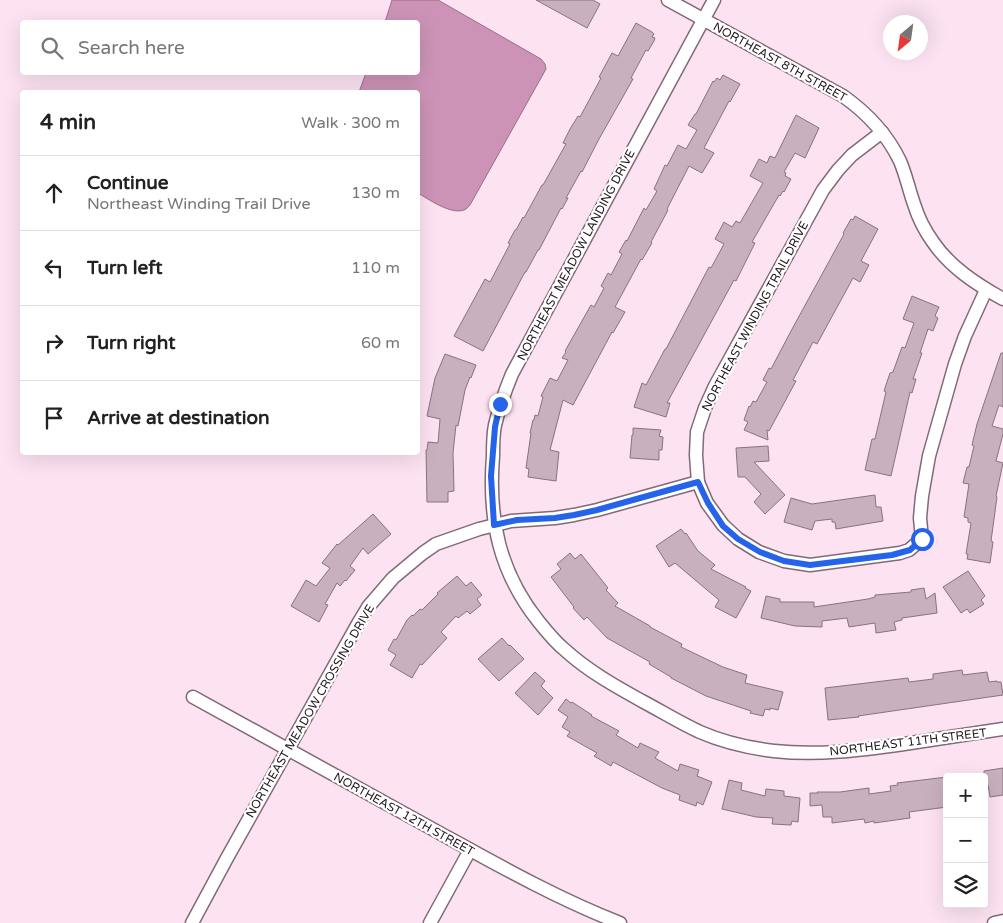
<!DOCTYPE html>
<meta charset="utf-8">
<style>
body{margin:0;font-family:"Varela Round",sans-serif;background:#f2f2f2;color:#222}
.controls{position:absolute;right:15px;bottom:15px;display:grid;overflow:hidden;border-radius:5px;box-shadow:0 5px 20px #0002}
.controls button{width:45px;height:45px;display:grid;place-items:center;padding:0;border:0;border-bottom:1px solid #e0e0e0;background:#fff;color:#222;font:25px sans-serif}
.compass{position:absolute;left:883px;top:15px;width:45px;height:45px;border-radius:50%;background:#fff;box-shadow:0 5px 20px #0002;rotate:209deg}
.stop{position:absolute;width:15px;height:15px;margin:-11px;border:4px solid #2563eb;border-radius:50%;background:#fff}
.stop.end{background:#2563eb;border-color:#fff;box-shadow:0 1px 5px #0008}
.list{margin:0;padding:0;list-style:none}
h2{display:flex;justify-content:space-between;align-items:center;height:65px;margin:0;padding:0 20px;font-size:21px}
h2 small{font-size:16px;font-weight:400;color:#767676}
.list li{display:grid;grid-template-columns:32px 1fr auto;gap:15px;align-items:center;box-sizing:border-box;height:75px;padding:0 20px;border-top:1px solid #e0e0e0}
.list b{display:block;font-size:19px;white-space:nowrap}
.list p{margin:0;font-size:16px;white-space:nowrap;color:#767676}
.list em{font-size:16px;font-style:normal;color:#767676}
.icon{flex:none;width:28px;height:28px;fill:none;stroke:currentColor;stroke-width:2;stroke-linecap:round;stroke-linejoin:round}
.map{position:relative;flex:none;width:1003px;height:923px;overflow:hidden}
.search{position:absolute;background:#fff;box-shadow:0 5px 20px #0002;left:20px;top:20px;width:400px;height:55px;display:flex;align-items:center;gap:12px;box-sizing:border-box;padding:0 18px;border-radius:5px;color:#767676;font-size:19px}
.panel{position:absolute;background:#fff;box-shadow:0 5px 20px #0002;left:20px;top:90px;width:400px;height:365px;border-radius:5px}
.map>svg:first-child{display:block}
.water{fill:#cc93b6;stroke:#986e88}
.building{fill:#c9b0bf;stroke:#89727f}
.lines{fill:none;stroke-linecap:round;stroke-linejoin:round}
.street-casing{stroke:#816a78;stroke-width:15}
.street{stroke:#fff;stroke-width:12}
.route{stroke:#2563eb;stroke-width:6}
.labels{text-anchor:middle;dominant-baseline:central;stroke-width:4.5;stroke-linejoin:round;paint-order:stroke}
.street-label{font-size:12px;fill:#1f161c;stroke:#fff}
</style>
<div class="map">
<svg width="1003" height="923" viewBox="0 0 1003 923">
<rect width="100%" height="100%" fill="#fde3f2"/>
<path class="water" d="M392,0H438L541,59L545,64L546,69L470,205C468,207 467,209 464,210C451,215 428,199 418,193V92H359L366,73L418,72V22H385Z"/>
<g class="building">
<polygon points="536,0 593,0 600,4 587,28"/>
<polygon points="636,23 652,32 654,34 652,37 655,38 654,41 648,51 646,50 631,78 633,79 599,139 582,172 581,171 566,198 568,198 562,209 561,208 539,250 538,250 526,272 525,272 483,351 454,336 485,279 490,282 510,244 508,243 515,230 516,230 523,217 524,218 542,185 543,185 566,144 563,143 570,129 578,116 580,117 601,78 599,77 612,53 618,56"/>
<polygon points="723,75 740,84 730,102 729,101 704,148 714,153 702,173 689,166 667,209 668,210 651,242 652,243 642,260 641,259 615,307 625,312 613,333 612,332 573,405 563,400 550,450 559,452 556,481 528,477 529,469 526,468 531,433 530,433 533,420 534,420 535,415 538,416 543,397 541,396 550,378 557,381 568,360 562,358 566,352 565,351 591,305 594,307 604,288 601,286 608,273 611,275 622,254 619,252 626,240 627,241 644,208 646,210 657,191 654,189 665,165 667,166 678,145 686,149 697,130 688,125 695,114 696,114 713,81 714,82 717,78 720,80"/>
<polygon points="796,115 819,128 805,158 795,153 784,172 786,173 785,176 791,179 784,192 783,191 780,196 779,195 752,242 755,243 736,281 734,280 667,403 670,403 666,417 634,407 642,383 646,385 665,349 666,349 709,267 711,268 724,244 715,239 724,222 732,227 736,221 740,223 763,183 750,176 759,159 767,163 770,156 775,158"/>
<polygon points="855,216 878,229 861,261 869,265 860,282 853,278 817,344 813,342 793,380 796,381 769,431 767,430 768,440 744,430 748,422 744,420 749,406 750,407 753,401 756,402 767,382 763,380 769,368 771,369 791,331 844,234 843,233 851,219 853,220"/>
<polygon points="912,296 939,307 935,316 938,318 933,331 928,329 920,353 922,353 913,379 916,379 912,393 910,392 891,476 865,470 872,439 875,439 886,392 884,391 890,373 893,372 902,347 905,348 914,323 903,319"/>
<polygon points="1001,353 1003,353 1003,407 999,405 992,426 1003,429 1003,434 996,461 1003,463 996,496 997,497 991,541 993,542 990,563 967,559 968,554 966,554 971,523 968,522 968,518 964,517 969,484 963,483 967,467 969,467 974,446 972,445 977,424"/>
<polygon points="445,354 476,365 471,378 470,377 465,390 458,426 456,425 453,453 454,491 448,492 448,502 427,502 426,450 427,450 428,442 438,443 440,419 427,416 435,378"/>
<polygon points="633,428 661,430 659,436 663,437 662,450 659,450 659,460 630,458 632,435 633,435"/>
<polygon points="768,446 769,461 754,462 785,495 765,514 754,502 761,494 745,477 738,477 736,448"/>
<polygon points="875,495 876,507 881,507 883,521 836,529 835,522 832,522 832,519 815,521 812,530 784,522 791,498 812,504"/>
<polygon points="373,514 391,534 368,554 363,548 350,566 355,570 346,581 345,580 340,586 337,583 325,604 328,605 319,622 291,606 306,580 316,586 330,568 322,563 337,544 338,545"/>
<polygon points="681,529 685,534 686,533 698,551 715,565 711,569 746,587 745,588 751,591 736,618 715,607 719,600 675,563 669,567 656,546"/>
<polygon points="570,553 575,559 581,554 608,588 606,590 618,603 615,606 650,626 650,627 682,644 681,647 723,667 747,675 745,683 783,692 778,710 770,708 770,710 765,709 763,716 750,713 751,711 706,696 671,678 671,677 649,664 650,662 607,638 587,617 584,620 573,608 574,607 551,577 561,569 557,564"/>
<polygon points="968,571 985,596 981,600 984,604 970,613 967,609 961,613 943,587"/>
<polygon points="457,576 466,586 471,582 482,595 477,599 481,605 470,614 467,611 458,618 456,616 441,632 447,638 422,665 420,664 412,678 390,665 396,655 388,650 394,639 396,640 407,620 412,615 413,616 420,609 422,610 438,594 437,593"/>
<polygon points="924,588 926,599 935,593 937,613 902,618 902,620 894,622 896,630 876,633 875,623 849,627 847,618 822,621 822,627 795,626 761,618 766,596 780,599 780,602 814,602 814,607 868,599 875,597 875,595 911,592 911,590"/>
<polygon points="502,638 509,646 510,645 524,659 499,681 478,659"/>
<polygon points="962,670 963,675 987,672 989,682 997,681 997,682 1001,682 1003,695 858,716 859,717 828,720 825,688 908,678 909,682 933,679 933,674"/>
<polygon points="535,672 545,681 541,686 553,698 538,715 515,693"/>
<polygon points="566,699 571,703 572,702 592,715 591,716 619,731 616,735 638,748 640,743 659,752 655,758 678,771 680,764 699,770 697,776 712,782 703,805 697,802 696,806 679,800 680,795 662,788 613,762 611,766 594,756 597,753 567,736 570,732 562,727 568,717 558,710"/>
<polygon points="1003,768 1003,795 990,797 988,785 984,786 984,771"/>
<polygon points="947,777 947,807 909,812 910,818 874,823 874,821 865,823 864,819 832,823 832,817 823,817 822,805 810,806 810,793 818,793 817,792 840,792 869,788 869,794 891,791 890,786 898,785 897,783"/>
<polygon points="729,780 742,783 741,790 765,796 766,789 784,791 784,796 800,798 798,822 792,821 791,825 772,824 773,818 756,817 722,809"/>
</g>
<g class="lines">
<g class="street-casing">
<g id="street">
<path d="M668,0L843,96C867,113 887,134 900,161C906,175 909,190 914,204C918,217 925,231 933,242C950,267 976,284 1003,299"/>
<path d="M714,0L512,374C505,391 499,408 495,425C493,435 493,446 493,456C488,519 499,572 539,622C547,632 555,642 565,650C588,671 615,686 642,701C661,711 680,723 700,732C723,742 749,748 774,751C818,756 861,750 904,744C937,739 970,734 1003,729"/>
<polyline points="882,132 852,155 838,170 823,190 715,386 705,408 697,432 696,455 698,482 707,503 723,525 738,539 759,552 784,561 810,565 900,553 909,550 922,539 920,518 922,496 929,456 955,364 965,336 986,290"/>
<path d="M193,697C274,742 355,787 436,831C496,864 556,898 620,923"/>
<polyline points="192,923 227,858 359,622 368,607 393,578 423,553 436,544 479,529 511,521 555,518 574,515 597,510 698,482"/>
<polyline points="430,923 470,850"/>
<polyline points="994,923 1003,921"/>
</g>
</g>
<use href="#street" class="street"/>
</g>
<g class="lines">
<polyline class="route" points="500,404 495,427 491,476 494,525 517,520 555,518 574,515 597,510 698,482 708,503 723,526 738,539 760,552 784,561 810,565 892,555 910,550 922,539"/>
</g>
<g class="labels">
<g class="street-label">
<text transform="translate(780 62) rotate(29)">NORTHEAST 8TH STREET</text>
<text transform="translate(576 255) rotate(-62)">NORTHEAST MEADOW LANDING DRIVE</text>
<text transform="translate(755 316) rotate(-62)">NORTHEAST WINDING TRAIL DRIVE</text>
<text transform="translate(310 711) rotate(-60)">NORTHEAST MEADOW CROSSING DRIVE</text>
<text transform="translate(908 742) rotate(-7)">NORTHEAST 11TH STREET</text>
<text transform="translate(404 814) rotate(29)">NORTHEAST 12TH STREET</text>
</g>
</g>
</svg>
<div class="controls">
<button>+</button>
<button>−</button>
<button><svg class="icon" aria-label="layers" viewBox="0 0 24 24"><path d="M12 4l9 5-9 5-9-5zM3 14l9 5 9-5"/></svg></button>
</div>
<svg class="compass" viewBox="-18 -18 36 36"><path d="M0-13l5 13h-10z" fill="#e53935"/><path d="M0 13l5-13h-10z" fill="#767676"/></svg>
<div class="stop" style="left:922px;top:539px"></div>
<div class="stop end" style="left:500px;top:404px"></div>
<div class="search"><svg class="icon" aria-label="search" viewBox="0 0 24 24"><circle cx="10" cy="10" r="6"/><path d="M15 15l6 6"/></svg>Search here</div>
<section class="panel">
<h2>4 min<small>Walk · 300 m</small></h2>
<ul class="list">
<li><svg class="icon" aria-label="ahead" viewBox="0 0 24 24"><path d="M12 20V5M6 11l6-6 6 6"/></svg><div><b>Continue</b><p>Northeast Winding Trail Drive</p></div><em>130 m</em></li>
<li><svg class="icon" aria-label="left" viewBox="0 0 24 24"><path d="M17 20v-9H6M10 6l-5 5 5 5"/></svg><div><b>Turn left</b></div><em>110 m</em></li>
<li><svg class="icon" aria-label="right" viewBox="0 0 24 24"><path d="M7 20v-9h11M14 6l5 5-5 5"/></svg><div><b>Turn right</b></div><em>60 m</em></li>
<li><svg class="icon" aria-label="arrive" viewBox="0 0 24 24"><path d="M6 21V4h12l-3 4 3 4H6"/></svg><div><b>Arrive at destination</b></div></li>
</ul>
</section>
</div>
